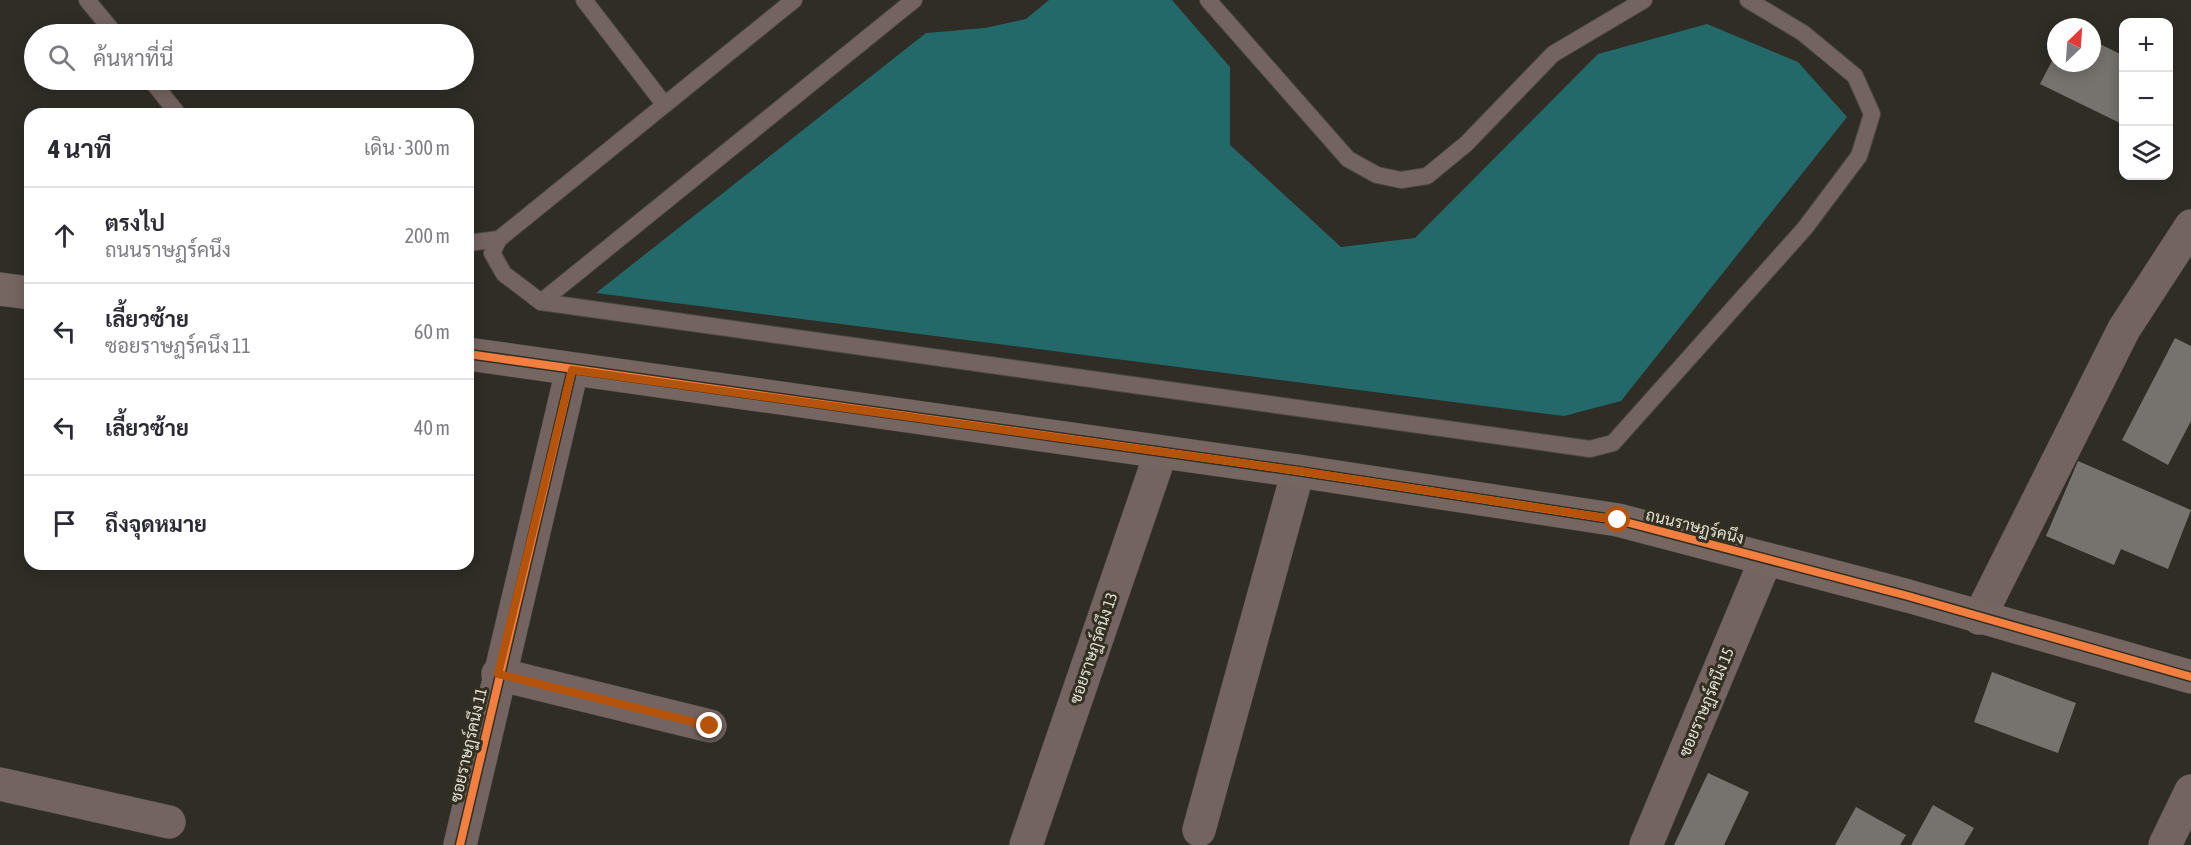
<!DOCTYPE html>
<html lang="th">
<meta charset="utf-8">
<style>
body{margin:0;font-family:"Asap Condensed",Sarabun,sans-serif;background:#f7f7f7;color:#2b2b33}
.controls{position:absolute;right:18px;top:18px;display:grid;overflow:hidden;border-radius:12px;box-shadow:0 3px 15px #0003}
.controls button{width:54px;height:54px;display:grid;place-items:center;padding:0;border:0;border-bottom:2px solid #e1e1e2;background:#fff;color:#2b2b33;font:30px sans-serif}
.compass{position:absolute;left:2047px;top:18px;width:54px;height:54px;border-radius:50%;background:#fff;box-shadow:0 3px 15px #0003;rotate:25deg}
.stop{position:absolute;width:18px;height:18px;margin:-14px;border:4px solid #b45309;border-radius:50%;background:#fff}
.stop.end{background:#b45309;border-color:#fff;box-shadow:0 2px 6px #0008}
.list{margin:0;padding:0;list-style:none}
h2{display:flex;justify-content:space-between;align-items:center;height:78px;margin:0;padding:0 24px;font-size:26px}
h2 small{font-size:20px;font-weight:400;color:#7c7c81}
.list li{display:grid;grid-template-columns:39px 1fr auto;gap:18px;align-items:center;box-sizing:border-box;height:96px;padding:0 24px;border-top:2px solid #e1e1e2}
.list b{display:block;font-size:22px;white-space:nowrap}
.list p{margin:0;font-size:20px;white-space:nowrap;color:#7c7c81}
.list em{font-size:20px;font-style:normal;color:#7c7c81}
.icon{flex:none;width:33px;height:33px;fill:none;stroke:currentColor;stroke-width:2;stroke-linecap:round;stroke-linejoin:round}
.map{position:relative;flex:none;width:2191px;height:845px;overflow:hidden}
.search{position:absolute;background:#fff;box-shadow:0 3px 15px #0003;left:24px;top:24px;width:450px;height:66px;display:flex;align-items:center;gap:15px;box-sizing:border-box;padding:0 21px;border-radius:33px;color:#7c7c81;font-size:22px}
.panel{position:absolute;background:#fff;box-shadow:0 3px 15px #0003;left:24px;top:108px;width:450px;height:462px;border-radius:18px}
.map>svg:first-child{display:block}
.water{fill:#236969}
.building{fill:#76726d}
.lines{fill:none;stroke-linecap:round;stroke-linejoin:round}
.lane-casing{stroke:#4b4943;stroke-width:18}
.street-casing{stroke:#4b4943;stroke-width:34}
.secondary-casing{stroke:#4b4943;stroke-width:34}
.lane{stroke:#746461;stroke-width:16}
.street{stroke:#746461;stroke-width:33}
.secondary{stroke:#766662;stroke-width:33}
.cycleway-casing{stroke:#333022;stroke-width:11}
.cycleway{stroke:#f27e40;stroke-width:8}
.route{stroke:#b45309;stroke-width:8}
.labels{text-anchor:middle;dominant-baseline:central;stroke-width:6;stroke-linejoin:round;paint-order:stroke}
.street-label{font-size:16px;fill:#e4e2d9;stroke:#333022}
</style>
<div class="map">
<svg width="2191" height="845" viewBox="0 0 2191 845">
<rect width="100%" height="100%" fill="#2f2d26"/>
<polygon class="water" points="1049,0 1172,0 1230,67 1230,145 1341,247 1415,238 1598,54 1707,24 1798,62 1847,117 1621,401 1564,416 596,293 926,33 985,28 1026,19"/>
<g class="building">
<polygon points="2092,40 2124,56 2124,125 2040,84 2056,53 2056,63 2092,63"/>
<polygon points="2175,338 2191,346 2191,421 2168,465 2122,440"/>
<polygon points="2078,461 2191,510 2168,569 2121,549 2114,565 2046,536"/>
<polygon points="1992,672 2076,703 2058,753 1974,722"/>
<polygon points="1708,773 1749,792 1724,845 1674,845"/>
<polygon points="1933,805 1974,828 1964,845 1911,845"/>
<polygon points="1856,807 1906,835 1900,845 1835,845"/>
</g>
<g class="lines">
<g class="lane-casing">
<g id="lane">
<polyline points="87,0 115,34"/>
<polyline points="584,0 664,104"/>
<polyline points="794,0 499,239 492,253 504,274 541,302 1590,449 1613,443 1805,228 1859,156 1872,114 1855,76 1803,33 1748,0"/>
<polyline points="1208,0 1348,159 1377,175 1401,180 1427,176 1466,144 1553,54 1644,0"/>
<polyline points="151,80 178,114"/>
<polyline points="468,243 499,239"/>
<polyline points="541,302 914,0"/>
</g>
</g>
<g class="street-casing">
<g id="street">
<polyline points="1979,618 2124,329 2191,226"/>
<polyline points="498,674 710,726"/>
<polyline points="0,784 169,822"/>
<polyline points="1199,830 1298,471"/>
<polyline points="460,845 572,370"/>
<polyline points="1026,845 1161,452"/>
<polyline points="1646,845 1766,559"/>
<polyline points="2165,845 2191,791"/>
</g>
</g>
<g class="secondary-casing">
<g id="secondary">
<polyline points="0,289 30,293"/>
<polyline points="468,354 1298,471 1618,520 1908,596 2191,677"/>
</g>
</g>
<use href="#lane" class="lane"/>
<use href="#street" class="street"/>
<use href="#secondary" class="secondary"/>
<g class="cycleway-casing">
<g id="cycleway">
<polyline points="468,354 1298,471 1618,520 1908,596 2191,677"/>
<polyline points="460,845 572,370"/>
</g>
</g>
<use href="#cycleway" class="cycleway"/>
</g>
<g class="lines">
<polyline class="route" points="710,726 498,674 572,370 1299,471 1618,520"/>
</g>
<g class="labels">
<g class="street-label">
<text transform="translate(1695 526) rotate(14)">ถนนราษฏร์คนึง</text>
<text transform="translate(1093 648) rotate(-71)">ซอยราษฏร์คนึง 13</text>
<text transform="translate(1706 702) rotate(-67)">ซอยราษฏร์คนึง 15</text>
<text transform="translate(468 745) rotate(-77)">ซอยราษฏร์คนึง 11</text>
</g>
</g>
</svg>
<div class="controls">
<button>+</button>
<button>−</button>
<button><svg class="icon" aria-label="layers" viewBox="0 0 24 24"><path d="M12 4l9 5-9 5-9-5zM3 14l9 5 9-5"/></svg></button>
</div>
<svg class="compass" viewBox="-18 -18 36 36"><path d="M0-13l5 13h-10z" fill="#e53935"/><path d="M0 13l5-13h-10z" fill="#7c7c81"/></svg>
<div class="stop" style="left:1618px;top:520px"></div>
<div class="stop end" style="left:710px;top:726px"></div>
<div class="search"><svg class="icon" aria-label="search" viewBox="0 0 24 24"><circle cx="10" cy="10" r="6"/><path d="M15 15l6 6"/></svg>ค้นหาที่นี่</div>
<section class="panel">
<h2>4 นาที<small>เดิน · 300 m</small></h2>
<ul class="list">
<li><svg class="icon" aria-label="ahead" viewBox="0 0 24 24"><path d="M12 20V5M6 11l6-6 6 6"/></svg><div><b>ตรงไป</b><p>ถนนราษฏร์คนึง</p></div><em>200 m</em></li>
<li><svg class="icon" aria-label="left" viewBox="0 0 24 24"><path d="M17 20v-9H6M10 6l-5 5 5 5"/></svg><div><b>เลี้ยวซ้าย</b><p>ซอยราษฏร์คนึง 11</p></div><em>60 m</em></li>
<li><svg class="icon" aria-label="left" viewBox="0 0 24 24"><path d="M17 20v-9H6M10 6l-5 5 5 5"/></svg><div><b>เลี้ยวซ้าย</b></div><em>40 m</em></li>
<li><svg class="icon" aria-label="arrive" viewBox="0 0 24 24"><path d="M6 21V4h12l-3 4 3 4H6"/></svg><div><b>ถึงจุดหมาย</b></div></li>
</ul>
</section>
</div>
